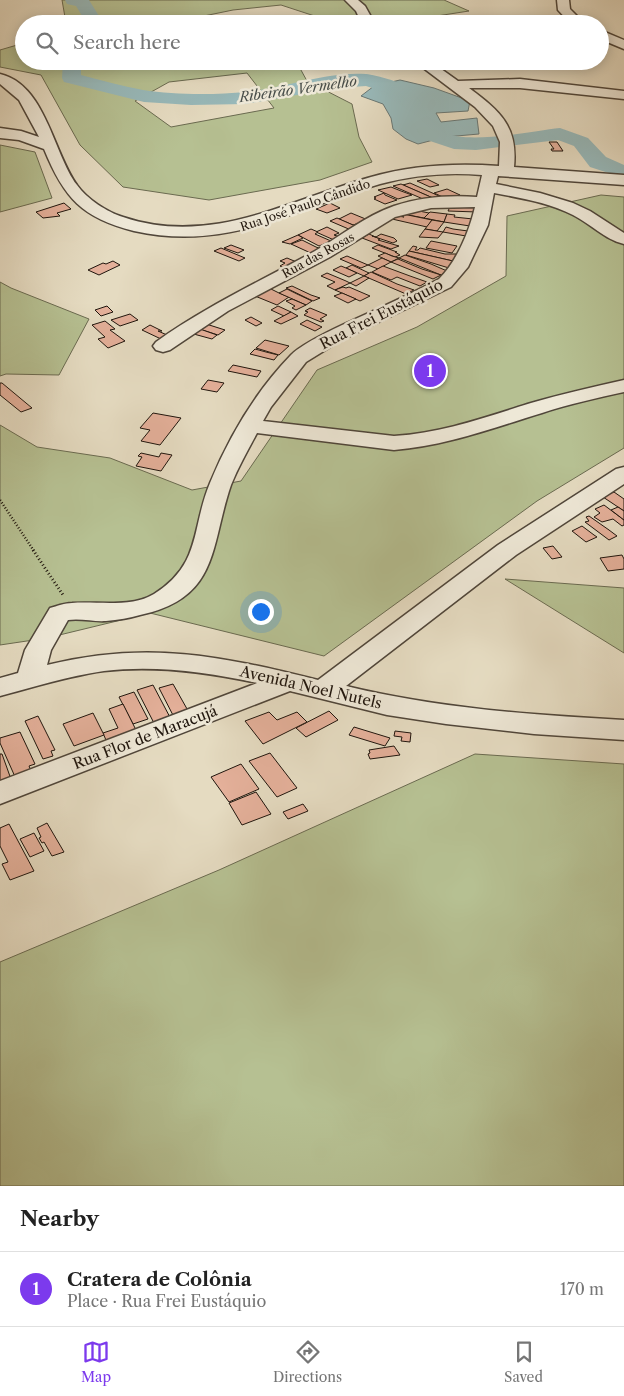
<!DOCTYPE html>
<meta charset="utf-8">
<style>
body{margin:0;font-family:"Libre Caslon Text",serif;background:#f6f6f6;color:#222}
.you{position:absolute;left:260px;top:611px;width:18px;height:18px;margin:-12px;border:4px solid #fff;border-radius:50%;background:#1a73e8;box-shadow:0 0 0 8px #1a73e833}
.badge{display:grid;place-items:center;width:32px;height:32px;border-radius:50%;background:#7c3aed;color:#fff;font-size:16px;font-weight:700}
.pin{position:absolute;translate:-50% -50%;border:2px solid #fff;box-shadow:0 1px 5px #0006}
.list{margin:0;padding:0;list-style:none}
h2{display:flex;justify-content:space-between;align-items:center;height:65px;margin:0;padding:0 20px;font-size:21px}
h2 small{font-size:16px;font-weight:400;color:#767676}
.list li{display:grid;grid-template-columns:32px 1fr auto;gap:15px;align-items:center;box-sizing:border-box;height:75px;padding:0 20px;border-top:1px solid #e0e0e0}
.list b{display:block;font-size:19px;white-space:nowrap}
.list p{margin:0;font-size:16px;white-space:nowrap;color:#767676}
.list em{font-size:16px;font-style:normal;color:#767676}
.icon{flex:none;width:28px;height:28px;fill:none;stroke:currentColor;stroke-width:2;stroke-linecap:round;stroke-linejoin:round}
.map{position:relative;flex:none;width:624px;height:1186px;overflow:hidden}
.search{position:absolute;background:#fff;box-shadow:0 2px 12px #0003;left:15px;right:15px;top:15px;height:55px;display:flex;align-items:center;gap:12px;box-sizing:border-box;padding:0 18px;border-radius:28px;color:#767676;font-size:19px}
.sheet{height:140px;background:#fff}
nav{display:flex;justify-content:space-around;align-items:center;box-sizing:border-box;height:70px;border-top:1px solid #e0e0e0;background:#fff;font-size:14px;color:#767676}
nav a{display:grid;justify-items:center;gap:2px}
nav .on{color:#7c3aed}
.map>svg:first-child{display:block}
.green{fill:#b6c092;stroke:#6a6a50;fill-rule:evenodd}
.water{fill:#98b9ba;stroke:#687775}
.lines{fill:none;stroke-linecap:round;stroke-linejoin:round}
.river{fill:#98b9ba;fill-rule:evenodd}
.building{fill:#e4b09a;stroke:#1f150d}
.minor-casing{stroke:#50463a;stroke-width:3}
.path-far1{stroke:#1f150d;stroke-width:2.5;stroke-dasharray:1 2;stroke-linecap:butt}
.path{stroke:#1f150d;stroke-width:3;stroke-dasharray:1 2.5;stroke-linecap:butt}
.minor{fill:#eee8d7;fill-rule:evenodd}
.labels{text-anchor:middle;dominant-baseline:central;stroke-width:5;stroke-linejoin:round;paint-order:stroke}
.far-street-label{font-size:12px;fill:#1f150d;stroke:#eee8d7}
.far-water-label{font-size:14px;font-style:italic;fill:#494e4a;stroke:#eee8d7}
.street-label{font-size:15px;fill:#1f150d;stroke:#eee8d7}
</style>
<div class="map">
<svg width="624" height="1186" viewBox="0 0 624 1186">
<rect width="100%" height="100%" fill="#e5dbc1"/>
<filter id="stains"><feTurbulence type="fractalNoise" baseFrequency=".004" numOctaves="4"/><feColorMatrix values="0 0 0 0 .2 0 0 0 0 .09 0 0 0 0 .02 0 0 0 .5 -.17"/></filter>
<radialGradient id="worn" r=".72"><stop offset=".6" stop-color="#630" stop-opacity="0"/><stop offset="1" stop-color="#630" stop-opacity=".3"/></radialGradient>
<g class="green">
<polygon points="62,0 444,0 469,11 411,20 336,23 281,5 233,10 165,24 66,23"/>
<path d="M24,43V61H296L307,81L352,104L359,137L372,162L320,180L209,200L123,187L80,145L41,75L0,67V50ZM247,73L274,108L171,127L135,101L169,82Z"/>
<polygon points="0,145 35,152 52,198 0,212"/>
<polygon points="601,195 624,197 624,448 537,501 324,656 150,613 47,638 0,645 0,425 37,447 110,458 192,490 241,481 317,370 417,327 506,276 507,216"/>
<polygon points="0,282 11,288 89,319 59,375 6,374 0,376"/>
<polygon points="505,579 624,588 624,653"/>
<polygon points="475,754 624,764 624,1186 0,1186 0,962 219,870"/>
</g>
<polygon class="water" points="400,80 434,88 470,101 468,111 436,113 441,122 477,118 479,134 445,137 418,144 406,139 393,129 391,118 383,104 361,96 374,86"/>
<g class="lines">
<g class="river">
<polygon points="65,0 89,0 104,24 87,24 76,6 67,4"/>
<path d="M63,61H81V75C101,80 122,86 143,90C174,95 215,95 246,92C283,88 329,71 366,74C376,75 406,83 412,90C423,104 428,123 444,132C467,145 532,131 560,128L588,138L606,157L624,165V178L590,167L574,146L558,140L476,150L454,149L430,141L419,133L397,96L366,86L337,88L245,104L191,105L144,102L64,82L62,78Z"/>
</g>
</g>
<g class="building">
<polygon points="549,142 557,142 563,151 552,151 551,149 554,149"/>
<polygon points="427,179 439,185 430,187 417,181"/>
<polygon points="410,183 419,187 439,196 433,198 403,185"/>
<polygon points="401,184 433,198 430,202 393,186"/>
<polygon points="391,187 401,191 412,195 398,199 378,190"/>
<polygon points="447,189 460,195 445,198 434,193"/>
<polygon points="384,193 385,195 397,200 385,204 374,199 376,198 374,197"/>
<polygon points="64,203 71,209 57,213 60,216 43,218 36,212"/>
<polygon points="330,203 340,208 327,213 316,209"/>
<polygon points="450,207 478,207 477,212 448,211"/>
<polygon points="414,210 429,213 424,218 403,214"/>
<polygon points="430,212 447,214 444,222 424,218"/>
<polygon points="351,213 368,220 353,225 339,219"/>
<polygon points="403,214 432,220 427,227 392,219 397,216 404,217 401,216"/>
<polygon points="447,214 455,215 454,217 473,219 470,226 444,222"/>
<polygon points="337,218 353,225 356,226 351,230 330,221"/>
<polygon points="432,220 444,222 437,231 425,229"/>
<polygon points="327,227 339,233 334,235 340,237 334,240 316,232"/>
<polygon points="446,227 453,229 468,231 466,236 443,232"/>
<polygon points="311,229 318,232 315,234 331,241 319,246 298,235"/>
<polygon points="425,229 443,232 438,238 419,237"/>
<polygon points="369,234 380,239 378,240 399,246 391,249 362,238"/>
<polygon points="381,234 394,238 397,241 393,243 372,236 376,237"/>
<polygon points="298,235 303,238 290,244 282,242"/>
<polygon points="302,240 316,247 324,250 315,255 291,244"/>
<polygon points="431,241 457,246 452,253 426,248"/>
<polygon points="231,245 244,250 238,253 224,248"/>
<polygon points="378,245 397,252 395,252 400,255 395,257 372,248"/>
<polygon points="413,246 417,247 415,250 418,250 420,248 445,254 456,254 453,261 409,251"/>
<polygon points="221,248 245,258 239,261 214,251"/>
<polygon points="409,251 453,261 449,268 406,255"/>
<polygon points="385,253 392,256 399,258 391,262 378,256"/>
<polygon points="405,255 431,264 447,271 441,275 399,258"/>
<polygon points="347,256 368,265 361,268 340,259"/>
<polygon points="287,258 299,263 286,270 283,268 284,268 280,266 285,263 280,261"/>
<polygon points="382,258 391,262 378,269 368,265"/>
<polygon points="398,259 422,269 441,275 433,279 391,262"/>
<polygon points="113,261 120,265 99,275 88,270 103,263 106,264"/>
<polygon points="352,265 369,273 364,276 346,268"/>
<polygon points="341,266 346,268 357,273 349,277 333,270"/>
<polygon points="383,266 410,276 427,282 420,286 397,277 391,280 372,272"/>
<polygon points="371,272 397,284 414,290 406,294 364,276"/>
<polygon points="327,273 346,281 350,283 335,290 327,286 335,282 321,276"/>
<polygon points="364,276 369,278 356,286 350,283"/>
<polygon points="292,286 311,295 320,298 313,301 286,288"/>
<polygon points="343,287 346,288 349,287 370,296 360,301 335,290"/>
<polygon points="269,288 279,293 289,297 277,305 255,296"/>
<polygon points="287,289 297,294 312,301 306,305 279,293"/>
<polygon points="342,293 356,299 348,303 334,296"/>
<polygon points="292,299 306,305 296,310 292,308 295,306 286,301"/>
<polygon points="107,306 113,312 101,316 95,310"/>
<polygon points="278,306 291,312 284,316 271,310"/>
<polygon points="310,308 327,315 320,319 324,321 321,322 304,315 308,312 305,311"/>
<polygon points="291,312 298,316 281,324 274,321"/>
<polygon points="130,314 138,320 120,326 111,320"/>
<polygon points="251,317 262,323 256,326 245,320"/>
<polygon points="307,320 322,327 315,331 300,324"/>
<polygon points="105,321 115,329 110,330 125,341 108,348 98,339 105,337 92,325"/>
<polygon points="203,323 225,330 218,335 196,328"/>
<polygon points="150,325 162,331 158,331 167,335 161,339 142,330"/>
<polygon points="197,328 217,335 212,339 190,333"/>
<polygon points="265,340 289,346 279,355 256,348"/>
<polygon points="255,349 266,352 278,355 274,360 250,354"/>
<polygon points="233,365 261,371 257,377 228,371"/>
<polygon points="208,380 224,383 217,392 201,389"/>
<polygon points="0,383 2,383 32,408 21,412 0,395"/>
<polygon points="153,413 181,418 160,445 141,441 150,430 140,428"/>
<polygon points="141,453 159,457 161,453 172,455 161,471 136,466 142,457 138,456"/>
<polygon points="614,492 624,499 624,511 603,497"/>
<polygon points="604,505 624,520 624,525 622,526 613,519 602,522 594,517 600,513 595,509"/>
<polygon points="618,507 624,511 624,520 611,510"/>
<polygon points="589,516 609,530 617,536 609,540 585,522 589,521 586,517"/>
<polygon points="582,526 594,535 597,537 586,542 572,531"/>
<polygon points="553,546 562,557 552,559 543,548"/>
<polygon points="622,555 624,559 624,569 608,571 600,558"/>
<polygon points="173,684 191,716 176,721 159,688"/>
<polygon points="153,685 173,723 156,727 137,690"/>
<polygon points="134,692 148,719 133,724 119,697"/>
<polygon points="123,704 138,734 108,745 103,733 118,728 109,709"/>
<polygon points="329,711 338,720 306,737 296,728"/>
<polygon points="269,712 277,720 297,712 307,722 263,744 245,721"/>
<polygon points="93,713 104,735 74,746 63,724"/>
<polygon points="38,716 55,750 51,751 53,756 43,759 25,721"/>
<polygon points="354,727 390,738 385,746 349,735"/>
<polygon points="395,731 411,733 410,742 401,741 402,737 394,736"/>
<polygon points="20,732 35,764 29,766 32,773 16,779 0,743 0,738"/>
<polygon points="394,746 400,755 370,759 368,754 370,753 369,750"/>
<polygon points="270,753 297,788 277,797 249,761"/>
<polygon points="0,754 2,754 12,782 0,786"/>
<polygon points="241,764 259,789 229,802 211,777"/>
<polygon points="256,792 271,814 242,825 229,803"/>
<polygon points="303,804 308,811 288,819 283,812"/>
<polygon points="47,823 64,852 52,856 44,842 42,843 39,838 41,837 37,828"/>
<polygon points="9,824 34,871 10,880 2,864 8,862 0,846 0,828"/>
<polygon points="34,833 44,851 30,857 20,839"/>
</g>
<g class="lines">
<g class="minor-casing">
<g id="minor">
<polygon points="345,0 358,0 365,6 375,24 362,24 356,11"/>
<polygon points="557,0 569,0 570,9 585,24 571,24 558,10"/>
<polygon points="600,30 624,40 624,49 600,39"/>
<path d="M414,61H430L458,81L520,79L624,91V99L520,88H469C500,111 518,126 514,167L624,175V185L498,176L496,184L540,193L573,203L590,211L624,233V244C604,239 591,224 573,215C549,203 521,198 494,193L488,225L468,267L451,287L340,341L306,362L271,407L263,421L394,436C442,433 486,417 531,403C562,394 593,387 624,380V392C597,398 569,404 542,413C493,428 446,446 394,450L257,433C248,450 238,467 231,485C210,546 220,598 140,615C130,618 118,620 106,621C94,622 81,618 68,620L51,650L47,665C147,640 221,656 318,680L498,545L616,469L624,467V484L516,555L346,686C437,708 531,715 624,720V740L534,734L446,724L387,715L290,691L0,804V781L257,683C207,672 155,665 104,671C68,676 34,687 0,696V678L18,673L25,650L50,608C57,606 65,603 72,603C97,601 131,608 154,594C202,564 191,528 210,483C229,437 256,391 291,355C304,342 336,328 353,320C382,307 411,294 439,279C457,261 469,232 475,207L431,208L395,217L330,257L228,311L170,350L163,352L156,350L153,346L156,342C206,306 261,281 315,251C341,236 365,216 394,206C421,197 449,195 477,197L482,175C449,172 413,175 380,184C294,209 228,252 134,231C82,218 64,198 44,149L19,140L0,138V128L21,131L39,137L19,100L0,84V74C46,85 53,153 77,185C87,199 107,212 123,217C212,247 288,200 371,177C413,165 456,163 499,166L500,142L493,126L475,107Z"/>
</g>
</g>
<polyline class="path-far1" points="0,500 34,551"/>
<polyline class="path" points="33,550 63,595"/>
<use href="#minor" class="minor"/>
</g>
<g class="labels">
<g class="far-street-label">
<text transform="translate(305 205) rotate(-19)">Rua José Paulo Cândido</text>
<text transform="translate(318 255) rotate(-29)">Rua das Rosas</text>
</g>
<g class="far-water-label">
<text transform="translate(298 89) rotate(-8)">Ribeirão Vermelho</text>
</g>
<g class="street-label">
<text transform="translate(381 314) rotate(-27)">Rua Frei Eustáquio</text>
<text transform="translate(311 687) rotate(13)">Avenida Noel Nutels</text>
<text transform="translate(145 737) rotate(-21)">Rua Flor de Maracujá</text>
</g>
</g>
<rect width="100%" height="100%" filter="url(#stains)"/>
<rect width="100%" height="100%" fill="url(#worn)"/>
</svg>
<div class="you"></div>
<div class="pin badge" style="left:430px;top:371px">1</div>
<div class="search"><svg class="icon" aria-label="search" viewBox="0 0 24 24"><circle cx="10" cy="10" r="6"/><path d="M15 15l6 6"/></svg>Search here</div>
</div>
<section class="sheet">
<h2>Nearby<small></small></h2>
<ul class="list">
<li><span class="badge">1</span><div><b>Cratera de Colônia</b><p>Place · Rua Frei Eustáquio</p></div><em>170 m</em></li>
</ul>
</section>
<nav>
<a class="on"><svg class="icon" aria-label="map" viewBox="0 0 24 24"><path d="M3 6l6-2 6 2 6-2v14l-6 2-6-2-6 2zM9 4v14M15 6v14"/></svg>Map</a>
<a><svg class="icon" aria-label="directions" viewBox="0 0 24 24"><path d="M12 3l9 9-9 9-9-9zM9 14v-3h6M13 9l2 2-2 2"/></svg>Directions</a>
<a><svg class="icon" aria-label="saved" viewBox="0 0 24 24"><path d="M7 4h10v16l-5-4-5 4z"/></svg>Saved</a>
</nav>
